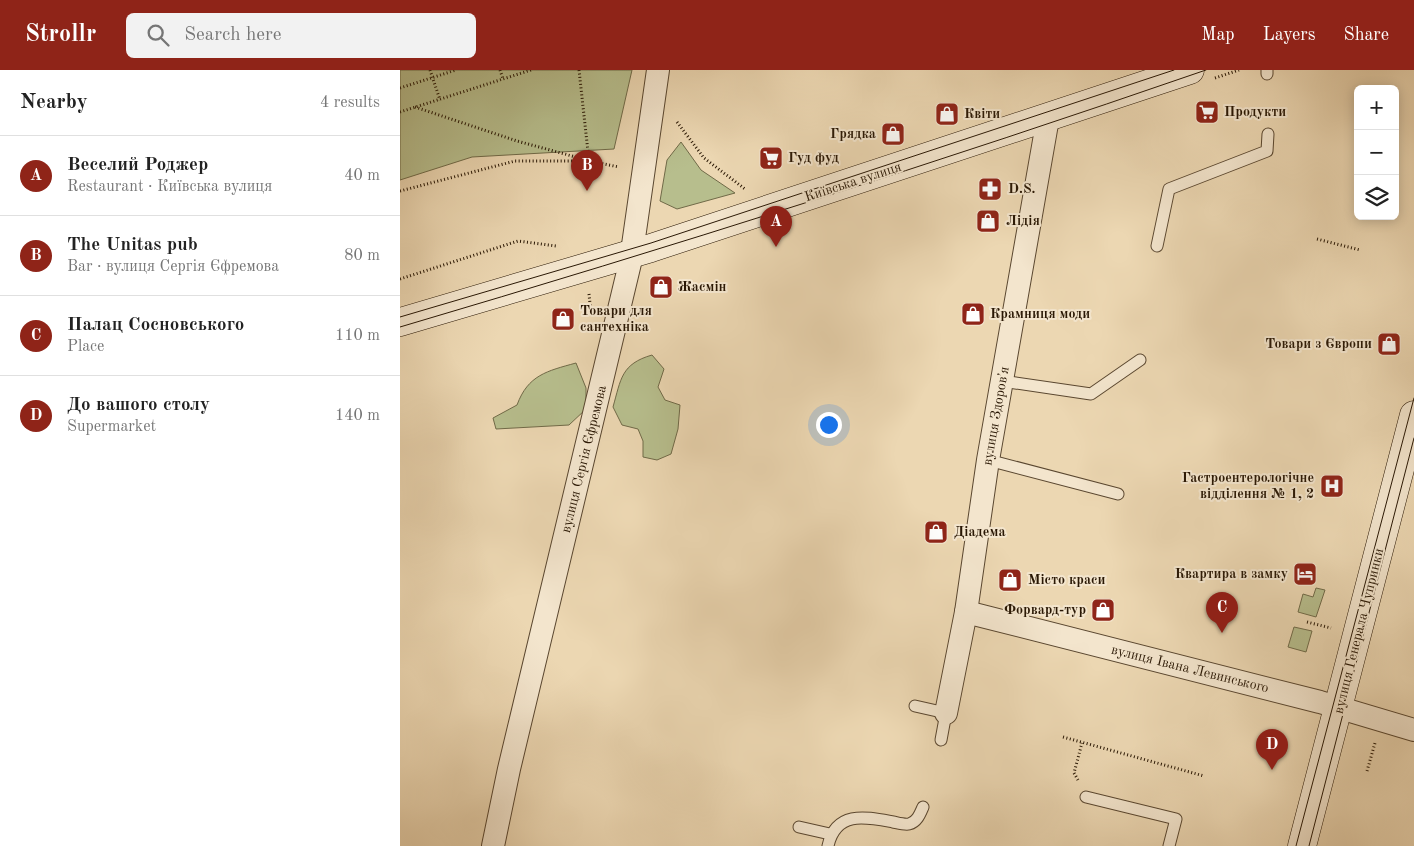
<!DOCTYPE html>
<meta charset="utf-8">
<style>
body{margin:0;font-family:"Old Standard TT",serif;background:#f2f2f2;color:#222}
.controls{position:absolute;right:15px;top:15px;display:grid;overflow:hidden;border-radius:8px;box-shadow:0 2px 12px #0003}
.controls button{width:45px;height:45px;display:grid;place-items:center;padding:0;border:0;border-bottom:1px solid #e0e0e0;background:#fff;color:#222;font:25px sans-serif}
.you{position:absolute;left:428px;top:354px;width:18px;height:18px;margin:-12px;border:4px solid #fff;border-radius:50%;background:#1a73e8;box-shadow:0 0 0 8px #1a73e833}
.badge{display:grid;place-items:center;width:32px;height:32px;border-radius:50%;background:#8f2418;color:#fff;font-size:16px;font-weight:700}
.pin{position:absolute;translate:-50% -41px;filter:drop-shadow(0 1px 2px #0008)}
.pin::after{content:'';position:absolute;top:26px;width:18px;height:15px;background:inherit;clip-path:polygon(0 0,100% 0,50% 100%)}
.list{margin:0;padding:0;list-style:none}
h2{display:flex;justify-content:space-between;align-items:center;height:65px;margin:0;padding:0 20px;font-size:21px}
h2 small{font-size:16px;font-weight:400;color:#767676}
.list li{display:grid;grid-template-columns:32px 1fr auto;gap:15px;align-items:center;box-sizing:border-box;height:80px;padding:0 20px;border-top:1px solid #e0e0e0}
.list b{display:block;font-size:19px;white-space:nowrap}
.list p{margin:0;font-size:16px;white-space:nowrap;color:#767676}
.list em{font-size:16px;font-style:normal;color:#767676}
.icon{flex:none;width:28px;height:28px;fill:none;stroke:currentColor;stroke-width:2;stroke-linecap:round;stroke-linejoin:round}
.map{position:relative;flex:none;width:1014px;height:776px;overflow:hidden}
header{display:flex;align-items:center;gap:30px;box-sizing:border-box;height:70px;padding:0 25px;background:#8f2418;color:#fff}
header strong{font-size:24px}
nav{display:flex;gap:28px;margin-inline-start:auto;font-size:18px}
.search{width:350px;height:45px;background:#f2f2f2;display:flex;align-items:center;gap:12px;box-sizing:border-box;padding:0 18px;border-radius:8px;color:#767676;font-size:19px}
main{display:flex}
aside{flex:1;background:#fff}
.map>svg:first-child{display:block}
.green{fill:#b7be8d;stroke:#706a48}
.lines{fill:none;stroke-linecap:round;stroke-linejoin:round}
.lane-casing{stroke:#5a4730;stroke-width:13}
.street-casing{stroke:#5a4730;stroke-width:24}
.secondary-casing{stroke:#291704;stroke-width:29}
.path{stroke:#291704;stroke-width:3;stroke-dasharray:1 2.5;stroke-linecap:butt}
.lane{stroke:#f3e5cd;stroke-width:11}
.street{stroke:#f3e5cd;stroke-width:22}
.secondary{stroke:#f3e5cd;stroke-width:28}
.tram{stroke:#291704;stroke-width:1}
.labels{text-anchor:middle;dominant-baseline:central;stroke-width:4;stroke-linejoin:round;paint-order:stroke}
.poi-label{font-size:14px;font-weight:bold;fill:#291704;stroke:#f3e5cd;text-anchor:start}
.street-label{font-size:14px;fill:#291704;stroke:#f3e5cd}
</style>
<header>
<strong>Strollr</strong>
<div class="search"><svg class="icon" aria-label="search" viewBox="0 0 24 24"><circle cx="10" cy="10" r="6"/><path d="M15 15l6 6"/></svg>Search here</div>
<nav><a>Map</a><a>Layers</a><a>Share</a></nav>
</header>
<main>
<aside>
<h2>Nearby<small>4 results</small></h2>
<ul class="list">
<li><span class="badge">A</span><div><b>Веселий Роджер</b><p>Restaurant · Київська вулиця</p></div><em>40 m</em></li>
<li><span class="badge">B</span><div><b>The Unitas pub</b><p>Bar · вулиця Сергія Єфремова</p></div><em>80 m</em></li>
<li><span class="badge">C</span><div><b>Палац Сосновського</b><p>Place</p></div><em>110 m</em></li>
<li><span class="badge">D</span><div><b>До вашого столу</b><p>Supermarket</p></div><em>140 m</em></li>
</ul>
</aside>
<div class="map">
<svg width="1014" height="776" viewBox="0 0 1014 776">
<rect width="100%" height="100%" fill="#ecd7b2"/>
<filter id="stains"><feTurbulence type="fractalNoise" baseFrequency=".004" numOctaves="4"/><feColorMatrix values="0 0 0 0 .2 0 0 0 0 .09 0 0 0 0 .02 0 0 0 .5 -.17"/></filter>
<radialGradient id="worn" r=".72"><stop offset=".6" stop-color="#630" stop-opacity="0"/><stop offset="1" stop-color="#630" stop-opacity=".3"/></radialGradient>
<g class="green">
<polygon points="0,0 232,0 214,79 72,87 0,110"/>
<polygon points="281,72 301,100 335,123 277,139 260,131 267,90"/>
<path d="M252,285L264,299L258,317L265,330L280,335L278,359L271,384L257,390L243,387V371L238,359L222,355L213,337C221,309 221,294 252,285Z"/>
<path d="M176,293L186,318V339L169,355L96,359L93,348L117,335C128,305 147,301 176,293Z"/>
<polygon points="916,518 925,520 916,547 898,542 903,524 913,527"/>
<polygon points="894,557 912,561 906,582 888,577"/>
</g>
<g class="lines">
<g class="lane-casing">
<g id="lane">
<polyline points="867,0 867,4"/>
<polyline points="757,176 769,119 867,81 868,64"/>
<polyline points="602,311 691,324 740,290"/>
<polyline points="588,390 718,424"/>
<polyline points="515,636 546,643 541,670"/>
<polyline points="686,727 776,749 769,776"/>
<polyline points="399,757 430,764"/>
<path d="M428,776C436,740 466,747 493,752C498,753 505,755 509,754C517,752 520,744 523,737"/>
</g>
</g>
<g class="street-casing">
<g id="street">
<polyline points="566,542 920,632 1014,660"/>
<polyline points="546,643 566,542 588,390 648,48"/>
<polyline points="93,776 109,699 231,189 258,0"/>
</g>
</g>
<g class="secondary-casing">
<g id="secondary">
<polyline points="0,252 251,178 790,0"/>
<polyline points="902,776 1014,345"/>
</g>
</g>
<g class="path">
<polyline points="30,0 40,30"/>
<polyline points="100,0 103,9"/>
<polyline points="179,0 189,91 219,97"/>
<polyline points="815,8 839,0"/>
<polyline points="0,18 56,0"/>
<polyline points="15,37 117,71 183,89"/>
<polyline points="0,42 131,0"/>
<polyline points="277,52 304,88 345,119"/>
<polyline points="0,121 115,91 189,91"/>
<polyline points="917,169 960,180"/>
<polyline points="0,209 118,171 156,176"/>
<polyline points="189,224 191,243"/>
<polyline points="907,552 931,558"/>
<polyline points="663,667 804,706"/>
<polyline points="967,701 975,673"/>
<polyline points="678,710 674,703 682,673"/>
</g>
<use href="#lane" class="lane"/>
<use href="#street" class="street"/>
<use href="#secondary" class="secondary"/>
<g class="tram">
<polyline points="0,247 251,173 774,0"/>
<path d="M0,257C271,177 540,92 806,0"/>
<polyline points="896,776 1014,328"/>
<polyline points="909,776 1014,368"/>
</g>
</g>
<defs>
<g id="supermarket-square" transform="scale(1.25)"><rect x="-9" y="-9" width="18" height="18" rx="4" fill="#8f2418" stroke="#f3e5cd"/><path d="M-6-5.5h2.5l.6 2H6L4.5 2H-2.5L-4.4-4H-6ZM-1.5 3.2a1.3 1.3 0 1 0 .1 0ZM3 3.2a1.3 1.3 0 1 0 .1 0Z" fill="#fff"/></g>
<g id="shop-square" transform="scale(1.25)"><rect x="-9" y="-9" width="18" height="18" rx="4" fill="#8f2418" stroke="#f3e5cd"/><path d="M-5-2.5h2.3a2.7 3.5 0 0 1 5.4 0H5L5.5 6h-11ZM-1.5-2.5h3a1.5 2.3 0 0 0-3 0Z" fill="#fff"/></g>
<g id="pharmacy-square" transform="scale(1.25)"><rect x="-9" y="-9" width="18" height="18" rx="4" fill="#8f2418" stroke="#f3e5cd"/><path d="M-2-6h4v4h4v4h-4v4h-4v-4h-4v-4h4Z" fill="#fff"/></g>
<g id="hospital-square" transform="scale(1.25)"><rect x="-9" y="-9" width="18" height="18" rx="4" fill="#8f2418" stroke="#f3e5cd"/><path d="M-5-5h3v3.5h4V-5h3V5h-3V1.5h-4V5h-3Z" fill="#fff"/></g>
<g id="hotel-square" transform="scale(1.25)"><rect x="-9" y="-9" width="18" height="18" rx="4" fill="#8f2418" stroke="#f3e5cd"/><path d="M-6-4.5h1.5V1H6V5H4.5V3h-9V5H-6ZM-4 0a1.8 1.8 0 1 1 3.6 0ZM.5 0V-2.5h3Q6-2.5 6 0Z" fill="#fff"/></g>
</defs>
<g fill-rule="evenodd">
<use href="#supermarket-square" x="807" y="42"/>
<use href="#shop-square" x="547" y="44"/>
<use href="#shop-square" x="493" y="64"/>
<use href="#supermarket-square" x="371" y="88"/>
<use href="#pharmacy-square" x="590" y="119"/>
<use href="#shop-square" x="588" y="151"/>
<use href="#shop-square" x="261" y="217"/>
<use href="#shop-square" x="573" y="244"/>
<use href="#shop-square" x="163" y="249"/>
<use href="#shop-square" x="989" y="274"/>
<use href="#hospital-square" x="932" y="416"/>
<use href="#shop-square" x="536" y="462"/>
<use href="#hotel-square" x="905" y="504"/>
<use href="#shop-square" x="610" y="510"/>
<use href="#shop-square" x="703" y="540"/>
</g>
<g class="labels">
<g class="poi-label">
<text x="824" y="42">Продукти</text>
<text x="564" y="44">Квіти</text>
<text x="476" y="64" text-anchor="end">Грядка</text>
<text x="388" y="88">Гуд фуд</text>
<text x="608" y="119">D.S.</text>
<text x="606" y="151">Лідія</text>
<text x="278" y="217">Жасмін</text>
<text x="180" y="241">Товари для<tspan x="180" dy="16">сантехніка</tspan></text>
<text x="590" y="244">Крамниця моди</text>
<text x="972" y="274" text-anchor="end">Товари з Європи</text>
<text x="914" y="408" text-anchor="end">Гастроентерологічне<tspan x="914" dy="16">відділення № 1, 2</tspan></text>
<text x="554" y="462">Діадема</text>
<text x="888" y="504" text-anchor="end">Квартира в замку</text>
<text x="628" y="510">Місто краси</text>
<text x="686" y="540" text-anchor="end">Форвард-тур</text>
</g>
<g class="street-label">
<text transform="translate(453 112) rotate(-18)">Київська вулиця</text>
<text transform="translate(596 346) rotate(-80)">вулиця Здоровʼя</text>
<text transform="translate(184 389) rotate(-76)">вулиця Сергія Єфремова</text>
<text transform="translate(959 561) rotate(-76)">вулиця Генерала Чупринки</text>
<text transform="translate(790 599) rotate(14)">вулиця Івана Левинського</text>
</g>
</g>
<rect width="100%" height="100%" filter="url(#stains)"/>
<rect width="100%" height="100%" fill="url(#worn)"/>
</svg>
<div class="controls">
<button>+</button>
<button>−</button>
<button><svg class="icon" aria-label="layers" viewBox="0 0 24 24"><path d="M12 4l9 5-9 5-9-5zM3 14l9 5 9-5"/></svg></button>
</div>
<div class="you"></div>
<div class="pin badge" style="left:376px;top:177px">A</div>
<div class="pin badge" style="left:187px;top:121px">B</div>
<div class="pin badge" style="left:822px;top:563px">C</div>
<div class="pin badge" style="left:872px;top:700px">D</div>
</div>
</main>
